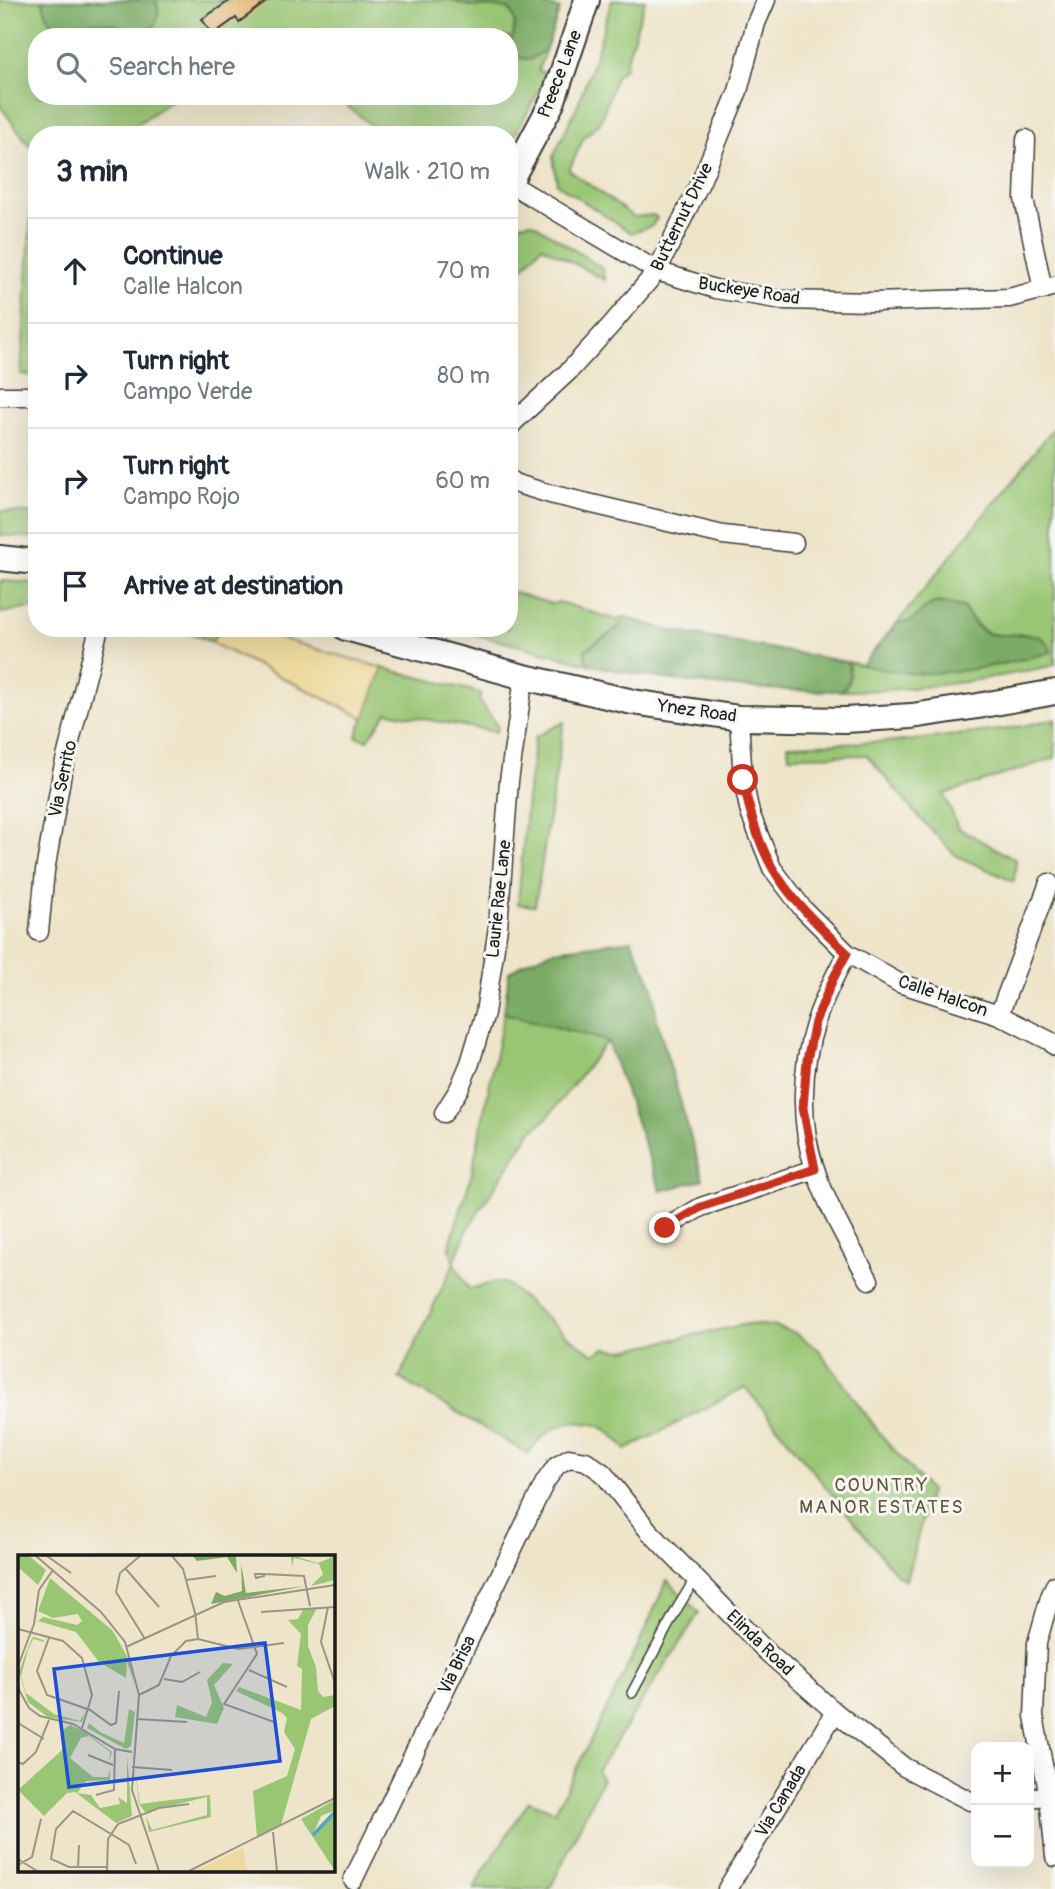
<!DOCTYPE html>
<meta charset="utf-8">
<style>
body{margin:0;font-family:Pangolin,sans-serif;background:#f6f6f7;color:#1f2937}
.controls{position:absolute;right:21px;bottom:21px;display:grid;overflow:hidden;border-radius:14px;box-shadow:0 7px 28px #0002}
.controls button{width:63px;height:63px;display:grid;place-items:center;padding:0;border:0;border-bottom:2px solid #e0e1e3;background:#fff;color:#1f2937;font:35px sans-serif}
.stop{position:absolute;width:21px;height:21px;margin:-16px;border:5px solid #c8321e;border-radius:50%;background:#fff}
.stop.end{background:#c8321e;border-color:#fff;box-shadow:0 2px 7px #0008}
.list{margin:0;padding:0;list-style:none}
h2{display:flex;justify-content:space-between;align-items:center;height:91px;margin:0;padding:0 28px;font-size:30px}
h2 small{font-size:23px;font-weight:400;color:#747a83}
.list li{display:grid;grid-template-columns:46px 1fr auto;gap:21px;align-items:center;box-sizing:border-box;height:105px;padding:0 28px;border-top:2px solid #e0e1e3}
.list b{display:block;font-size:26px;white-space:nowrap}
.list p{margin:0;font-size:23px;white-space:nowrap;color:#747a83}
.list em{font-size:23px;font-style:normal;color:#747a83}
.icon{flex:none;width:38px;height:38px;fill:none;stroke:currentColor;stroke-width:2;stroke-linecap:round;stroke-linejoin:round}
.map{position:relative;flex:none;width:1055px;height:1889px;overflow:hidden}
.search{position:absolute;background:#fff;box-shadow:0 7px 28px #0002;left:28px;top:28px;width:490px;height:77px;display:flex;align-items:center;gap:18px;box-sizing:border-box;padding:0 24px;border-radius:28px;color:#747a83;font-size:26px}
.panel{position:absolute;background:#fff;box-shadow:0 7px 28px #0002;left:28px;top:126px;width:490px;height:511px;border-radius:28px}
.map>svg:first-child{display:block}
.green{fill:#99c673;stroke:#5a7148;stroke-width:2}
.forest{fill:#7aab65;stroke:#4b6440;stroke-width:2}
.sand{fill:#eeda9e;stroke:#857b5d;stroke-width:2}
.building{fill:#e6b575}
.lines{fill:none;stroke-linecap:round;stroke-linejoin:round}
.lane-casing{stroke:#3c3a36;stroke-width:12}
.street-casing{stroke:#3c3a36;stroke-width:21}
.secondary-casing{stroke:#3c3a36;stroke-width:28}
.lane{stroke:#fff;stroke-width:9}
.street{stroke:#fff;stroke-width:18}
.secondary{stroke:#fff;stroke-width:24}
.route{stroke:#c8321e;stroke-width:9}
.labels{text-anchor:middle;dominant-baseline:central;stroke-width:6;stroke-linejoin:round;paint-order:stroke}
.street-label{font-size:18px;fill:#1c1c1c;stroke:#f6f6f2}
.neighbourhood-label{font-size:19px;letter-spacing:2px;fill:#63523b;stroke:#f6f6f2}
.inset-river{fill:none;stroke:#51a3cc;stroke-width:3.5}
.inset-road{fill:none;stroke:#9a9484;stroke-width:2}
.view{fill:#1d4ed8;fill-opacity:0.15;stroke:#1d4ed8;stroke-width:3.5}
.inset-edge{fill:none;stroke:#1c1c1c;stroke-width:3.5}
</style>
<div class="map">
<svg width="1055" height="1889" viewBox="0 0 1055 1889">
<rect width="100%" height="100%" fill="#f6f6f2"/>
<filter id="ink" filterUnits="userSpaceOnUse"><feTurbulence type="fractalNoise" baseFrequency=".0143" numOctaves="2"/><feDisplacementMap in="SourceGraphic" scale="14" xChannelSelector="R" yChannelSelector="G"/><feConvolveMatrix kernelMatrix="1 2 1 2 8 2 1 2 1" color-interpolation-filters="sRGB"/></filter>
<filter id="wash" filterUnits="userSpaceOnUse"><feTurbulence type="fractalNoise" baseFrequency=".00686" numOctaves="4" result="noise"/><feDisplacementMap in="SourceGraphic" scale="28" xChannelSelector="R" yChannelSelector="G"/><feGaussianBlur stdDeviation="1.57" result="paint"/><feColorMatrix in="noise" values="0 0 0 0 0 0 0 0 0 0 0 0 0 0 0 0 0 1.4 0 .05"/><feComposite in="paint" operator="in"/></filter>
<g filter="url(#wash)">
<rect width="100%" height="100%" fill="#eee4c9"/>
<g class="green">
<path d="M0,0H452C473,11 488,3 511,10C518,22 514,33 510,46L538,55L546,49L538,71L546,73L541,87L509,146V135H384L348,107L351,101L345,96H509V37H37V96H177L122,135H37V156L0,106Z"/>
<polygon points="612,0 645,0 624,69 616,76 600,123 584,137 569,170 634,217 653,215 657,218 652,226 631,233 557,184 553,157 577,106 595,57"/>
<polygon points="37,164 37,376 21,374 34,166"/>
<polygon points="532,222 602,268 605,280 542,246 509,284 509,225"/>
<path d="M1055,426V665C984,681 913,691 841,691C851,684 850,673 848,662C869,666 890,672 912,673C959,674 1006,664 1051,652L1025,634C989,637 985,637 963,607L948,604H931L911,622L897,623Z"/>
<polygon points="0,511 37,514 37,538 0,535"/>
<polygon points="0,581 37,583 37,607 0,613"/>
<path d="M509,591L552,604L559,602L617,620L625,617C612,638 602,636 585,650V658L589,664L451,628H509Z"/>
<polygon points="181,628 219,628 212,643"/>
<polygon points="383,668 481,693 479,700 498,727 496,732 387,712 368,740 356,737"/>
<polygon points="1055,719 1055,758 944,794 958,828 1016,860 1014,882 955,855 915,813 867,755 789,756 788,745 905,741 1008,729"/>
<polygon points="564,722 535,906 518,904 527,798 535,737"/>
<path d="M504,1013L607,1041L547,1118L531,1132L468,1228L454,1263L469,1289L496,1282L507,1284L566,1335L594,1354L604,1348L624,1350L747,1324L773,1326L795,1333L819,1350L881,1435L930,1491L906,1580L897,1575L745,1387L626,1450C619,1441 611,1432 601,1427C596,1424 590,1424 584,1423C559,1420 542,1435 528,1454L399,1378L454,1263L450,1251L451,1241L471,1177Z"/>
<polygon points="667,1580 699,1613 597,1771 602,1780 550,1889 474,1889 481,1875 529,1801 555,1811 637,1648"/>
</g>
<g class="forest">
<path d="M42,0H156C160,10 159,18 154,27C128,34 116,22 93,22C82,22 64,31 54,25C47,19 44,8 42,0Z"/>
<path d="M452,0H526L560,9L546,49L530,60L521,58L510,46C514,33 518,22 510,10C488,3 473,11 452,0Z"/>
<path d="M938,602L963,607C969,616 975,628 986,633C1005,641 1045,622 1051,652C1006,664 958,675 911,673C895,672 878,668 862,665L897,623L911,621L931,604Z"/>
<path d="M625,617L667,630L848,662C850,673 851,684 841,691C756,691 671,684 589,664L585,658V650C602,636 612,638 625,617Z"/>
<polygon points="631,940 653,986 657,1021 703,1179 661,1191 607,1041 504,1013 509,972 528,961 555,950"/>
</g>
<polygon class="sand" points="219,628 244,628 383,668 364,718 212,643"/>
<g id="blocks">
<polygon class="building" points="231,0 269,0 239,22 236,18 212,35 202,19"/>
</g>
</g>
<g filter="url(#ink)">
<use href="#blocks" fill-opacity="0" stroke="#3c3a36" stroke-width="2"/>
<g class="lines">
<g class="lane-casing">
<polyline id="lane" points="632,1693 678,1607 695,1579"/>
</g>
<g class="street-casing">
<g id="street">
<polyline points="1026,139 1024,199 1043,290"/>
<polyline points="509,183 657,271 715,289 783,300 873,302 1009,298 1055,286"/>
<polyline points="0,396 37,396"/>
<polyline points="509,428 514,422 569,371 612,324 657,271 701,181 738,91 756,23 766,0"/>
<polyline points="509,479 514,483 550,494 723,535 794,543"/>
<polyline points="739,718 743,780 750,813 772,868 803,909 847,953 899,983 999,1015 1050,1041 1055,1046"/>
<polyline points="39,932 45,871 62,773 99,628"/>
<path d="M847,953C835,975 824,997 816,1021C801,1067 799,1123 815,1169C828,1208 849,1244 869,1280"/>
<polyline points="999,1015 1049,883"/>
<polyline points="444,1113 459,1089 470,1063 485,1013 498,927 509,781 524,677"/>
<polyline points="665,1228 701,1207 815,1169"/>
<polyline points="1055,1585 1050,1597 1037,1643 1034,1716 1049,1797 1055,1857"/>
<polyline points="1029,1798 1055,1795"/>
<polyline points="353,1880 545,1482 557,1465 569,1458 586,1461 603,1473 648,1530 767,1652 835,1712 904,1767 970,1801 976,1801"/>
<polyline points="727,1889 835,1712"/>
</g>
</g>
<g class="secondary-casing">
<g id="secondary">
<polyline points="509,183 552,103 587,0"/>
<polyline points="0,558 37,562"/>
<polyline points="346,628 524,677 633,702 739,718 845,720 912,716 978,706 1055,692"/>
</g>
</g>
<use href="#lane" class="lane"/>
<use href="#street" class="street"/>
<use href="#secondary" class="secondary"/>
</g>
</g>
<g class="lines" filter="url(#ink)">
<path class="route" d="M665,1228L701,1207L815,1169L803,1108L807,1060L815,1022L833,979L847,953C820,927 791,900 772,867C757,840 749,810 743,780"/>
</g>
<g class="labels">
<g class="street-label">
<text transform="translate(560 74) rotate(-69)">Preece Lane</text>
<text transform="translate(682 217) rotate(-64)">Butternut Drive</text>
<text transform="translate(749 291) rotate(9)">Buckeye Road</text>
<text transform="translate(697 711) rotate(8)">Ynez Road</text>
<text transform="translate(63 779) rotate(-78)">Via Serrito</text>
<text transform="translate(499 899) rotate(-84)">Laurie Rae Lane</text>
<text transform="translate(943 996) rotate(19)">Calle Halcon</text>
<text transform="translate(760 1643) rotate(44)">Elinda Road</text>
<text transform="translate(457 1665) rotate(-64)">Via Brisa</text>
<text transform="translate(781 1801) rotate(-59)">Via Canada</text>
</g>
<g class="neighbourhood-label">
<text x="882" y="1485">COUNTRY<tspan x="882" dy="22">MANOR ESTATES</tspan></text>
</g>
</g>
<g transform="translate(18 1555)">
<rect width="317" height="317" fill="#eee4c9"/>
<path d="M0,1H11L28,15L20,30L0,12ZM238,1H276L300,8L317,1V25L293,31L305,19L301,9L276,3L274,12L273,2ZM32,23L95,76L111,105L116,129L109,106L108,123L81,107L58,77L20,66L25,62L59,70L64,66L60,59L35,63L20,56ZM299,53L290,70V91L298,112L300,136L305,142L317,140V151L293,164L263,270L239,283L235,236L269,221L277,194L266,177L269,163L264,158L218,136L221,132L283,155L284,114L279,111L283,79L270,65L280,64L285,55ZM14,83L16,82L25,85L27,87L15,84L10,95L3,121L8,138L36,159L62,166L67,156L64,167L30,162L10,147L1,116ZM205,108L215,109L196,130L206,153L199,169L157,162L159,150L188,162L194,147L189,125ZM111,154L117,157L113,191L108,194L69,173L74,161L71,168L82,177L106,188ZM52,170L67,177L94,197L91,207L92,197L71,181L63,183L52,203L75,222H90L92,214V225L68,226L59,238L73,240L82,253L102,249L100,242L109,248V201L114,261L98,268L57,237L49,238L26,261L0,235L44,195L45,175ZM117,215L122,249L192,240L193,262L131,277L128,261L134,275L185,261L189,260V242L127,257L121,249ZM317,245V255L303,261L296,277L317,260V316L283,264Z" fill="#99c673"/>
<path d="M175,1H218L219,18L209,2L179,6ZM223,8L228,38L287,31L193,49L198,37L207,41L224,36Z" fill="#7aab65"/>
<path d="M225,293L229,316H175L188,311Z" fill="#eeda9e"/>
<path class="inset-river" d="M295,280L317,257"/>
<path class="inset-road" d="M18,1L83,57L107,87L121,140L114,235L141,316M29,1L53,18M122,1L102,18L98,37L127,84M154,1L165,14L177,58M107,13L141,52M237,19H246V21L238,23ZM246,19L286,21L292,51M168,25L198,21M219,43L239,99L206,149L256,167M310,52L303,87L317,128M177,57L180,84M243,57L317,52M0,74L45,86L64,103L74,140L64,173M31,83L19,116L29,140L72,155L93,170L98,168L101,136M108,92L206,47L317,30M0,111L16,69L21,35L35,15M231,115L269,132M146,124L164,127L182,117M0,133L11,153L22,161L55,169L97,194L114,197M121,140L141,130L153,101L168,86L180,84L220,94L266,88M119,164L169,167M0,168L26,184M70,200L95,210M0,207L5,209L18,197L31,165M114,212L154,215M78,240L96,235L97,194M255,277L259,316M0,304L19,316M0,310L14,302L23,264M89,312H51L33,304L38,274L55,256L111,290L118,309M60,313L61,290M89,316L90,284L100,269L141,253L171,249M171,316L317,243"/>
<path class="view" d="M247,88L262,206L51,232L36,114Z"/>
<rect width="317" height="317" class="inset-edge"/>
</g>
</svg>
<div class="controls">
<button>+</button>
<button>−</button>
</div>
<div class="stop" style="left:743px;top:780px"></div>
<div class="stop end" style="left:665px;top:1228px"></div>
<div class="search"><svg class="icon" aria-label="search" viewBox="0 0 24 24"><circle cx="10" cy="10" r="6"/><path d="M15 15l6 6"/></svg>Search here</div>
<section class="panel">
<h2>3 min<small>Walk · 210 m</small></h2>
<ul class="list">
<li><svg class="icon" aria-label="ahead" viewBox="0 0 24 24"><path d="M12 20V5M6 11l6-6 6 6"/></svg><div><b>Continue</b><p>Calle Halcon</p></div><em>70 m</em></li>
<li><svg class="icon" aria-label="right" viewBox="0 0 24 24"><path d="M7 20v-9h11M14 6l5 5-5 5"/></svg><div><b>Turn right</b><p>Campo Verde</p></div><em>80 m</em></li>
<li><svg class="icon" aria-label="right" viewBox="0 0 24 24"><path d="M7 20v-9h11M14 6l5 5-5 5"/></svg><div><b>Turn right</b><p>Campo Rojo</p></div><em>60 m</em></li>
<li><svg class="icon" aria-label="arrive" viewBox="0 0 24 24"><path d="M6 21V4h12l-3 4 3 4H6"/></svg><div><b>Arrive at destination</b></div></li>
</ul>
</section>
</div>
